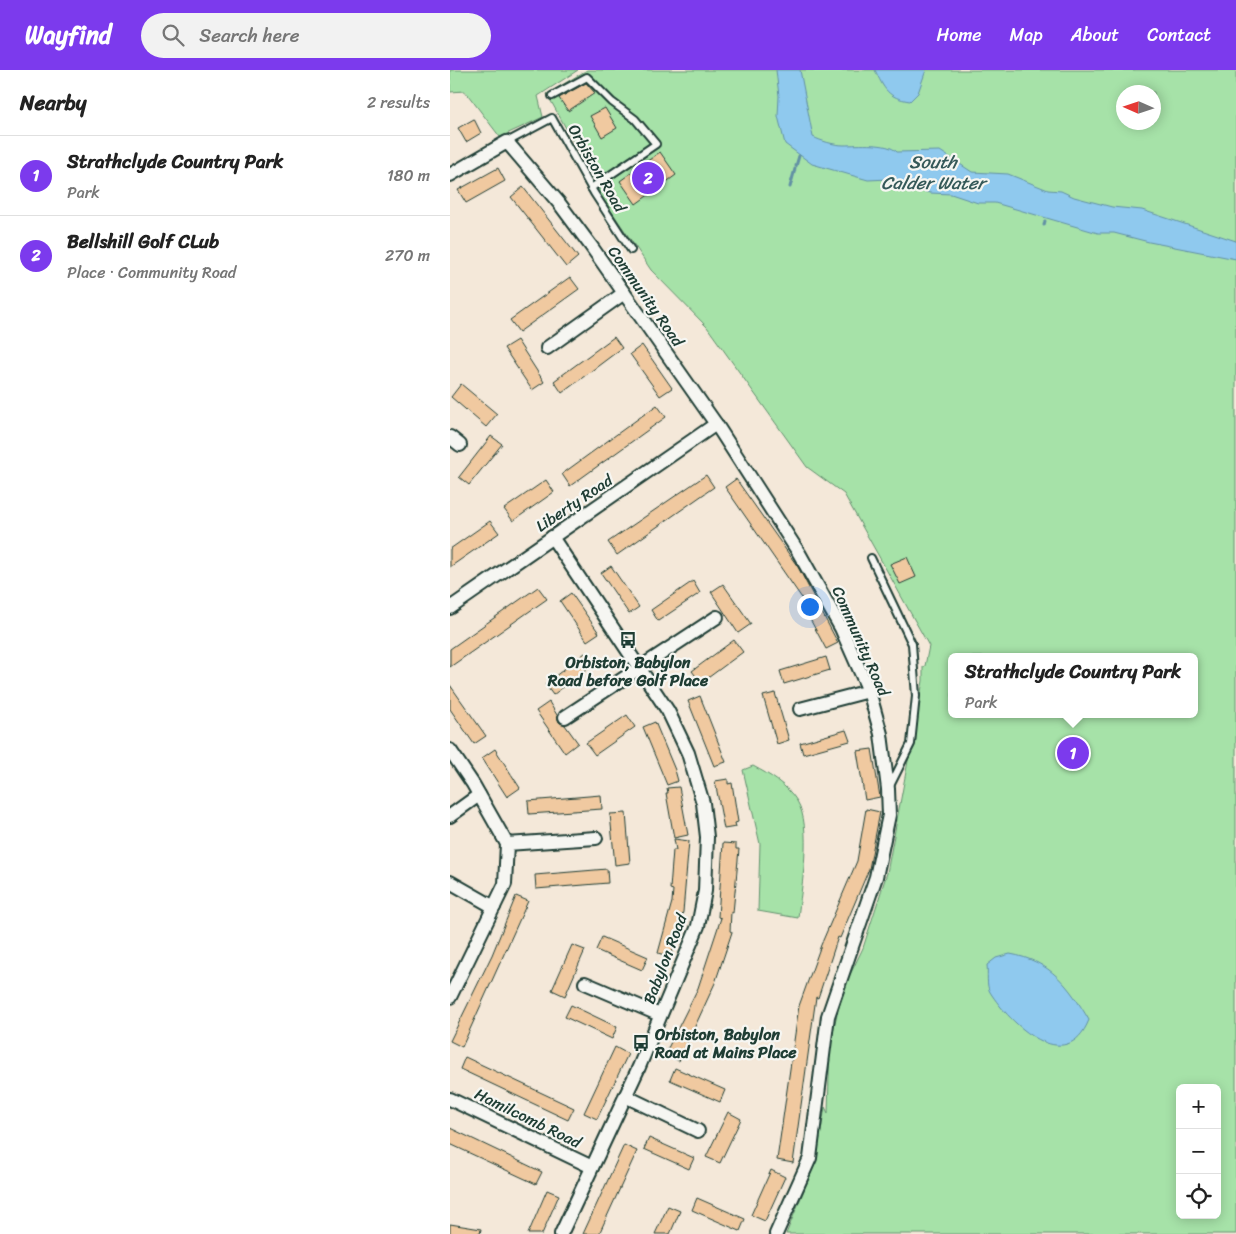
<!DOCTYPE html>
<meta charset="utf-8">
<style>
body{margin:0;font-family:Sriracha,sans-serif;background:#f2f2f2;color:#222}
.controls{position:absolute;right:15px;bottom:15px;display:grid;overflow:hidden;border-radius:8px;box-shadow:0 2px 12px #0003}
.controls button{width:45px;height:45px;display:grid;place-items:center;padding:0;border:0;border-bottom:1px solid #e0e0e0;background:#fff;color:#222;font:25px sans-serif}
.compass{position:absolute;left:666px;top:15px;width:45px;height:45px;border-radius:50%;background:#fff;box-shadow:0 2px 12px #0003;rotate:273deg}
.you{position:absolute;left:359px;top:536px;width:18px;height:18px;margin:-12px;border:4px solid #fff;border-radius:50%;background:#1a73e8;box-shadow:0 0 0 8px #1a73e833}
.badge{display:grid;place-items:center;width:32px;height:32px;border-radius:50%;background:#7c3aed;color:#fff;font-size:16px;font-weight:700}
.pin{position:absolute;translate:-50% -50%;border:2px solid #fff;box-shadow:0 1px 5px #0006}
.popup{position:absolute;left:498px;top:583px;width:250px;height:65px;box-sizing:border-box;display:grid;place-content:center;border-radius:8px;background:#fff;filter:drop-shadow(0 1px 4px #0005);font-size:16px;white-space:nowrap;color:#767676}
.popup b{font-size:19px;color:#222}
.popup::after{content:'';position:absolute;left:50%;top:100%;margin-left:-10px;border:10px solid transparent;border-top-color:#fff}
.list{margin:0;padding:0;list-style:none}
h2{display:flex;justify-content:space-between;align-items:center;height:65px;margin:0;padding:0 20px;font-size:21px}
h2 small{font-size:16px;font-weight:400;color:#767676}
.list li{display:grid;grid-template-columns:32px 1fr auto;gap:15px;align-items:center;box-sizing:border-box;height:80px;padding:0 20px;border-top:1px solid #e0e0e0}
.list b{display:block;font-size:19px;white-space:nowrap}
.list p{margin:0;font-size:16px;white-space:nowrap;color:#767676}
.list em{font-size:16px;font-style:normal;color:#767676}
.icon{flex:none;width:28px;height:28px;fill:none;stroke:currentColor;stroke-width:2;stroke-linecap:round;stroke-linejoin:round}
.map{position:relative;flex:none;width:786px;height:1164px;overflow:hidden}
header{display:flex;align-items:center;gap:30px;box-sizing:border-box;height:70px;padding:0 25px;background:#7c3aed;color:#fff}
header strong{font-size:24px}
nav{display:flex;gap:28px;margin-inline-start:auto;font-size:18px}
.search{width:350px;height:45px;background:#f2f2f2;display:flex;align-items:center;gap:12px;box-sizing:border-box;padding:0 18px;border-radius:28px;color:#767676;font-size:19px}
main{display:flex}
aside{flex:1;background:#fff}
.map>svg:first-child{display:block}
.green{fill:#a6e2a8;stroke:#62906e;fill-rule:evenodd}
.water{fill:#8fc9ee;stroke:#6291a4}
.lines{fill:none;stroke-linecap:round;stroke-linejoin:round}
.stream{stroke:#6291a4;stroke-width:3}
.building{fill:#f0c9a0;stroke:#1f3d34}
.lane-casing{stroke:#1f3d34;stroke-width:10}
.street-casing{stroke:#1f3d34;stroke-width:16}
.lane{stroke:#f6f6f2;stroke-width:6}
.street{stroke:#f6f6f2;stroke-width:12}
.labels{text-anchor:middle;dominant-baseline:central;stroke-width:4.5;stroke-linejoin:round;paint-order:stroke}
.street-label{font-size:16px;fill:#1f3d34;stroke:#f6f6f2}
.poi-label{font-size:16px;font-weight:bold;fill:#1f3d34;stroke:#f6f6f2}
.water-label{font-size:18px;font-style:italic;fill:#355959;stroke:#f6f6f2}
</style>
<header>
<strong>Wayfind</strong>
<div class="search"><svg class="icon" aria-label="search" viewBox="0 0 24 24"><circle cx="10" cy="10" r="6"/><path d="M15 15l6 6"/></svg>Search here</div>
<nav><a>Home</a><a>Map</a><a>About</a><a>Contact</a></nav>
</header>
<main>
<aside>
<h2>Nearby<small>2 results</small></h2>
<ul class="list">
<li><span class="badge">1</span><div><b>Strathclyde Country Park</b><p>Park</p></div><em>180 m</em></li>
<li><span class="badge">2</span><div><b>Bellshill Golf CLub</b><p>Place · Community Road</p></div><em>270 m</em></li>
</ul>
</aside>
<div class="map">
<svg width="786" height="1164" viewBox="0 0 786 1164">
<rect width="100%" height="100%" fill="#f4e8d9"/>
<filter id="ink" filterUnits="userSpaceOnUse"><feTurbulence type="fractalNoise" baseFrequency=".02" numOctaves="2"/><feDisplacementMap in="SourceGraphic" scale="10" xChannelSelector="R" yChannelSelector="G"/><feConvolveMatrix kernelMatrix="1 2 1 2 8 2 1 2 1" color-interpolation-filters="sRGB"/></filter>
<g filter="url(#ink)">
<g class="green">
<polygon points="0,0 128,0 88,26 93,47 50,67 15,21 0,22"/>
<path d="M137,0H786V1164H336L366,1091L375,1037L378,1043L380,971L395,915L413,878L437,803L473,611V597L475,596L479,576L394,424L357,397L257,257L201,200L150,124L142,105L97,24ZM674,22H704V52H674ZM502,587H744V644H502ZM730,1018H767V1145H730Z"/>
<path d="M303,696C320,705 337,715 347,731C363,756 351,819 348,848L308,841L310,774L293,700Z"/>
</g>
<g class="water">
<path d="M326,0H350L363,67C371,71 384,75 394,75C408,75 438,72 447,82L490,81L522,102L558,104L598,120L611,121L624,127L662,137L692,140L786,171V189L699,172L664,163H648L545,133H528L501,124L480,123L458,117L439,109L418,110L362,94L335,74L328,46L329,26Z"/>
<path d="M425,0H476L468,23L460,31C438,28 434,19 425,0Z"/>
<path d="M560,884C601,891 619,916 639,950C616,1007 560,954 540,922C536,916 538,903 537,895L546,888Z"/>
</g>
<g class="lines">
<g class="stream">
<polyline points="346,96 349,86"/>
<polyline points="340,117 345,99"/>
<polyline points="594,155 595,151"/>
</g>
</g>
<g class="building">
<polygon points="136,13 145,23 118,41 109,28"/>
<polygon points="155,38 167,58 152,67 140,46"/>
<polygon points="24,49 31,63 16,72 8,58"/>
<polygon points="210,82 226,105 186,134 170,111"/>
<polygon points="48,98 55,111 16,133 8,120"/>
<polygon points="73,117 128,187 116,197 61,127"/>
<polygon points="120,207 129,219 69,262 60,250"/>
<polygon points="164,267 172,278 112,323 104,311"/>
<polygon points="67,270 94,312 82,320 54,278"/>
<polygon points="192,275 222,318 210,326 180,284"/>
<polygon points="11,314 47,344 36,357 1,327"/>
<polygon points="207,335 216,347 120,416 112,404"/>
<polygon points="41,366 52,374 19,415 9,407"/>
<polygon points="256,405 264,417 167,485 158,472"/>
<polygon points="286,409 348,497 388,573 376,579 353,536 356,534 275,417"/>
<polygon points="96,410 104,422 63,451 54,439"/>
<polygon points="40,451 49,463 0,497 0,479"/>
<polygon points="457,487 466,507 450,514 440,494"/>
<polygon points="161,496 189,537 179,544 151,503"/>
<polygon points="243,511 250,523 208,551 201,540"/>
<polygon points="273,514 301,554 288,563 261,522"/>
<polygon points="88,517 97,529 0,597 0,579"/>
<polygon points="121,523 149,563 137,571 110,531"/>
<polygon points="284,570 293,582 251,613 242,601"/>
<polygon points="135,583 143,594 103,625 95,614"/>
<polygon points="376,587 380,600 334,614 330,601"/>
<polygon points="0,615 36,666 24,674 0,639"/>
<polygon points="325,623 339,670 327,674 313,626"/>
<polygon points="250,626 276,692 264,696 238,631"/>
<polygon points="99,632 107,645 109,652 115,655 128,673 115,683 86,641"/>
<polygon points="177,645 185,657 145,685 136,673"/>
<polygon points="205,652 225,700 228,711 217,715 193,657"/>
<polygon points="396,660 400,671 353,684 350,673"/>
<polygon points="45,679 70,718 57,727 32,688"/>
<polygon points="422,679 430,727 415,730 407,681"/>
<polygon points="278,709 278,714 282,713 288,752 285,753 286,757 274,759 265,711"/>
<polygon points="229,717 238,765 224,768 216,723 218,723 217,718"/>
<polygon points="151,725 152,739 79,744 78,731"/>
<polygon points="416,739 430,742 419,799 390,868 388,867 368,928 366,927 343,1093 327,1090 349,936 371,875 407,791"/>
<polygon points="176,743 180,793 165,795 160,744"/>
<polygon points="224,769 239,771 233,842 221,887 208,883 222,832 223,820 220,819 223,780 226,780"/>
<polygon points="273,773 286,774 286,779 289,779 283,843 281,842 280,861 282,862 265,913 229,991 215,984 248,918 271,848 268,847"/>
<polygon points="157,799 158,813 86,819 85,805"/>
<polygon points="66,826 78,831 12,977 0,971 42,885"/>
<polygon points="152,867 198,887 192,900 146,880"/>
<polygon points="122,875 135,880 115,926 102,920"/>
<polygon points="121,935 167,957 162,969 115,947"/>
<polygon points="165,977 178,984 147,1049 134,1043"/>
<polygon points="15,987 124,1038 118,1050 10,999"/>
<polygon points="225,998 275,1020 270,1032 220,1010"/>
<polygon points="278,1042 291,1049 270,1093 256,1087"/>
<polygon points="0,1058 92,1102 86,1114 0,1074"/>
<polygon points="199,1068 244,1088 239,1099 194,1079"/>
<polygon points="174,1075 187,1081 149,1164 133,1164"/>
<polygon points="321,1100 335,1107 315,1151 301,1145"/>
<polygon points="97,1120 109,1125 92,1164 78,1164"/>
<polygon points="247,1128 295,1149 290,1161 242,1140"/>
<polygon points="218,1136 230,1141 220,1164 205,1164"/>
<polygon points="0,1154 31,1159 30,1164 0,1164"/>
</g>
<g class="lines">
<g class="lane-casing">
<g id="lane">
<polyline points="102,26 137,7 162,32 185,49 206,74 141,118"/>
<polyline points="57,72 102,48 144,123 181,180"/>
<polyline points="421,488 462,574 466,626 461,674 440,716"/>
</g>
</g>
<g class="street-casing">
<g id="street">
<polyline points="0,105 57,72 109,133 141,176 266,354 349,483 391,558 419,621 431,664 438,719 439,745 426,807 378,946 360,1088 326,1164"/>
<polyline points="97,278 174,223"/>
<polyline points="0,367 10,375"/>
<polyline points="102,467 218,641 238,683 253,733 257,767 255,821 248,856 189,997 111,1164"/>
<polyline points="0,538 266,354"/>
<polyline points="350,639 419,621"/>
<polyline points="115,647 267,547"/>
<polyline points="0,680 23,714 57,774 55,814 0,927"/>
<polyline points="0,746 29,725"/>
<polyline points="57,774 146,768"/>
<polyline points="0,812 44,837"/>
<polyline points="135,913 210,945"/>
<polyline points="175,1026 248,1061"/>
<polyline points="0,1029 142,1097"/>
</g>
</g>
<use href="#lane" class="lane"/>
<use href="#street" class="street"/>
</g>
</g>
<defs>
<g id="bus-bare" transform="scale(1.35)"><path d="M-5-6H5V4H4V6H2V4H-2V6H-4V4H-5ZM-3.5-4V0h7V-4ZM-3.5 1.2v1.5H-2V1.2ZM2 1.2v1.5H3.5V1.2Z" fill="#1f3d34" stroke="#f6f6f2" stroke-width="2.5" paint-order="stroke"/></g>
</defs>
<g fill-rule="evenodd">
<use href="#bus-bare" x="178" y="570"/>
<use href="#bus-bare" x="191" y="973"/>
</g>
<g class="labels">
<g class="street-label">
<text transform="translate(147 98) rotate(60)">Orbiston Road</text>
<text transform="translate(196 226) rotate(55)">Community Road</text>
<text transform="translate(124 433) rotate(-34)">Liberty Road</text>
<text transform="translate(411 571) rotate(66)">Community Road</text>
<text transform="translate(215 889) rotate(-69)">Babylon Road</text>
<text transform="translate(78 1048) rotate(26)">Hamilcomb Road</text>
</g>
<g class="poi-label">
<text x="178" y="592">Orbiston, Babylon<tspan x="178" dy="18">Road before Golf Place</tspan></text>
<text x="205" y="964" text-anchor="start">Orbiston, Babylon<tspan x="205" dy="18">Road at Mains Place</tspan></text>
</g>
<g class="water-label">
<text x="483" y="92">South<tspan x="483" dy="21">Calder Water</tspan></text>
</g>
</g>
</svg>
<div class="controls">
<button>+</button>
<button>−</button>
<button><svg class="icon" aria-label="locate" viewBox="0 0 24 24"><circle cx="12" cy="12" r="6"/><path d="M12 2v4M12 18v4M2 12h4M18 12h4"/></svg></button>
</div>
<svg class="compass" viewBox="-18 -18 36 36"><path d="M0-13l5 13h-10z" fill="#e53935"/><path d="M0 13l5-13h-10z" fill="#767676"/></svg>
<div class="you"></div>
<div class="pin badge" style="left:623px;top:683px">1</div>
<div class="popup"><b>Strathclyde Country Park</b>Park</div>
<div class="pin badge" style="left:198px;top:108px">2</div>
</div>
</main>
